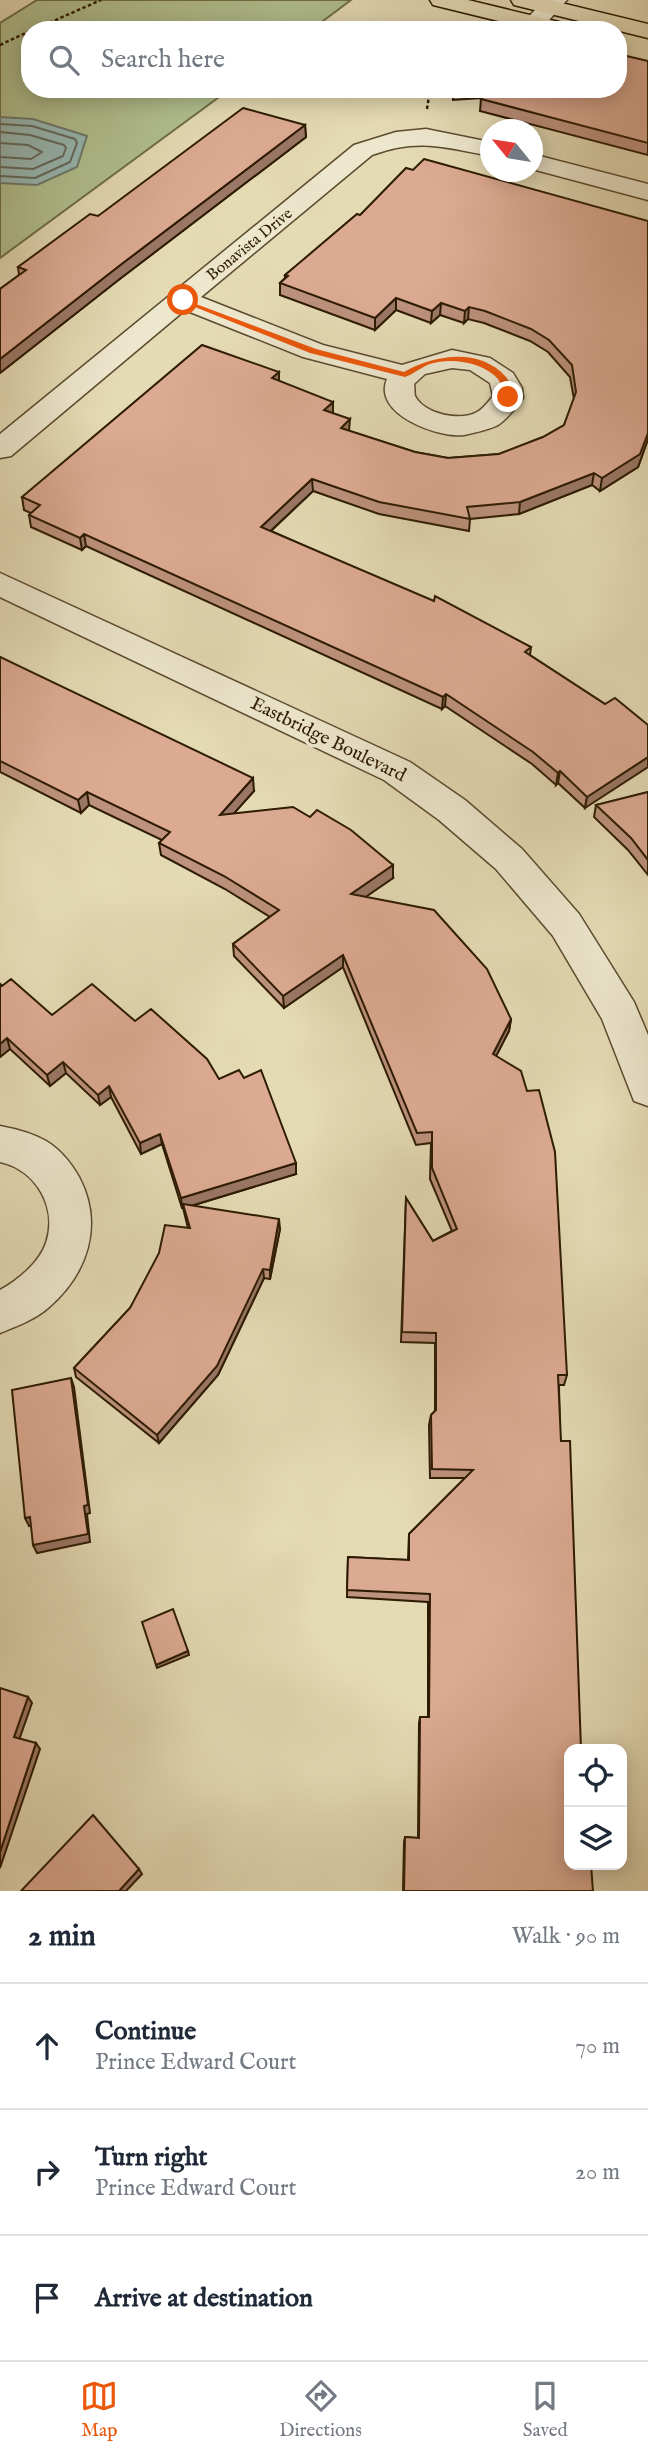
<!DOCTYPE html>
<meta charset="utf-8">
<style>
body{margin:0;font-family:"IM FELL English",serif;background:#f2f2f3;color:#1f2937}
.controls{position:absolute;right:21px;bottom:21px;display:grid;overflow:hidden;border-radius:14px;box-shadow:0 4px 18px #0003}
.controls button{width:63px;height:63px;display:grid;place-items:center;padding:0;border:0;border-bottom:2px solid #e0e1e3;background:#fff;color:#1f2937;font:35px sans-serif}
.compass{position:absolute;left:480px;top:119px;width:63px;height:63px;border-radius:50%;background:#fff;box-shadow:0 4px 18px #0003;rotate:300deg}
.stop{position:absolute;width:21px;height:21px;margin:-16px;border:5px solid #ea580c;border-radius:50%;background:#fff}
.stop.end{background:#ea580c;border-color:#fff;box-shadow:0 2px 7px #0008}
.list{margin:0;padding:0;list-style:none}
h2{display:flex;justify-content:space-between;align-items:center;height:91px;margin:0;padding:0 28px;font-size:30px}
h2 small{font-size:23px;font-weight:400;color:#747a83}
.list li{display:grid;grid-template-columns:46px 1fr auto;gap:21px;align-items:center;box-sizing:border-box;height:126px;padding:0 28px;border-top:2px solid #e0e1e3}
.list b{display:block;font-size:26px;white-space:nowrap}
.list p{margin:0;font-size:23px;white-space:nowrap;color:#747a83}
.list em{font-size:23px;font-style:normal;color:#747a83}
.icon{flex:none;width:38px;height:38px;fill:none;stroke:currentColor;stroke-width:2;stroke-linecap:round;stroke-linejoin:round}
.map{position:relative;flex:none;width:648px;height:1891px;overflow:hidden}
.search{position:absolute;background:#fff;box-shadow:0 4px 18px #0003;left:21px;right:21px;top:21px;height:77px;display:flex;align-items:center;gap:18px;box-sizing:border-box;padding:0 24px;border-radius:28px;color:#747a83;font-size:26px}
.sheet{height:469px;background:#fff}
nav{display:flex;justify-content:space-around;align-items:center;box-sizing:border-box;height:98px;border-top:2px solid #e0e1e3;background:#fff;font-size:19px;color:#747a83}
nav a{display:grid;justify-items:center;gap:4px}
nav .on{color:#ea580c}
.map>svg:first-child{display:block}
.green{fill:#b1c08f;stroke:#6f6e48;stroke-width:2}
.water{fill:#97b9b5;stroke:#6d7a6d;stroke-width:2}
.lines{fill:none;stroke-linecap:round;stroke-linejoin:round}
.shore{stroke:#626a5c;stroke-width:2}
.minor-casing{stroke:#5b4b2e;stroke-width:3}
.major-casing{stroke:#2d1b02;stroke-width:3}
.path{stroke:#2d1b02;stroke-width:2.5;stroke-dasharray:3.5 2.5;stroke-linecap:butt}
.minor{fill:#ede7ce;fill-rule:evenodd}
.major{fill:#e4dab4;fill-rule:evenodd}
.wall{fill:#bd927e;stroke:#2d1b02;stroke-width:2}
.shaded-wall{fill:#9a7766;stroke:#2d1b02;stroke-width:2}
.building{fill:#dcaa92;stroke:#2d1b02;stroke-width:2}
.route{fill:#ea580c}
.labels{text-anchor:middle;dominant-baseline:central;stroke-width:7;stroke-linejoin:round;paint-order:stroke}
.far-street-label{font-size:16px;fill:#2d1b02;stroke:#ede7ce}
.street-label{font-size:19px;fill:#2d1b02;stroke:#ede7ce}
</style>
<div class="map">
<svg width="648" height="1891" viewBox="0 0 648 1891">
<rect width="100%" height="100%" fill="#e4dab4"/>
<filter id="stains"><feTurbulence type="fractalNoise" baseFrequency=".00286" numOctaves="4"/><feColorMatrix values="0 0 0 0 .2 0 0 0 0 .09 0 0 0 0 .02 0 0 0 .5 -.17"/></filter>
<radialGradient id="worn" r=".72"><stop offset=".6" stop-color="#630" stop-opacity="0"/><stop offset="1" stop-color="#630" stop-opacity=".3"/></radialGradient>
<polygon class="green" points="37,0 351,0 311,30 30,30 30,89 230,89 0,258 0,23"/>
<polygon class="water" points="0,117 33,119 87,136 77,167 37,185 0,183"/>
<g class="lines">
<g class="shore">
<polyline points="0,124 32,126 75,139 77,143 70,162 35,178 0,176"/>
<polyline points="0,132 30,135 64,145 66,148 63,156 33,169 0,167"/>
<polyline points="0,143 28,145 42,152 31,159 0,157"/>
</g>
<g class="minor-casing">
<g id="minor">
<polygon points="544,0 567,0 542,28 526,28 523,23"/>
<path d="M426,129L490,142V156C445,147 417,138 372,155L201,297L323,345L402,365L452,350L490,358L513,373L522,388L523,398C516,407 506,421 496,426C487,430 474,433 464,435C438,438 372,414 387,379L303,357L185,310L11,456L0,458V434L354,145L396,132ZM452,368L470,370L490,383L493,396C489,401 483,409 477,412C461,422 424,414 415,396C414,392 415,388 414,384L425,374Z"/>
<polygon points="532,154 648,184 648,200 532,169"/>
<polygon points="0,573 410,762 465,800 522,849 579,914 634,1002 648,1035 648,1106 634,1101 602,1019 553,936 496,869 439,820 384,780 0,597"/>
<path d="M0,1126C16,1129 32,1133 46,1141C61,1150 71,1163 79,1177C104,1224 88,1274 48,1308C34,1320 17,1326 0,1333V1290C18,1280 39,1263 46,1243C58,1207 36,1170 0,1162Z"/>
</g>
</g>
<g class="major-casing">
<g id="major">
<polygon points="430,0 468,0 559,22 562,27 560,30 535,30 433,5"/>
<polygon points="511,0 549,0 648,24 648,38 514,5"/>
</g>
</g>
<g class="path">
<polyline points="33,30 101,0"/>
<polyline points="0,45 30,31"/>
<polyline points="427,109 430,89"/>
</g>
<use href="#minor" class="minor"/>
<use href="#major" class="major"/>
</g>
<g class="wall">
<polygon points="648,61 648,155 480,111 481,99 482,98 453,100 454,89 618,89"/>
<polygon points="305,125 306,137 121,278 0,373 0,289 19,275 18,267 98,216"/>
<polygon points="360,215 648,221 648,439 638,467 600,491 592,485 519,514 470,519 469,531 379,514 313,491 271,531 531,647 530,655 605,704 585,808 558,783 556,785 532,764 445,706 442,709 86,546 82,550 31,527 29,515 31,513 24,510 22,497 279,381 333,413 349,431 415,452 448,458 499,454 543,437 564,425 574,399 570,377 548,352 530,341 484,323 468,319 464,323 440,315 431,323 396,310 375,330 280,295 280,283 285,278 285,275"/>
<polygon points="0,657 254,791 233,814 393,878 365,897 511,1019 509,1031 496,1056 567,1375 564,1385 559,1385 569,1865 593,1891 403,1891 404,1842 405,1837 418,1838 419,1723 420,1717 428,1717 428,1602 347,1597 348,1557 408,1560 409,1534 465,1478 430,1478 429,1425 431,1415 435,1411 435,1343 401,1342 406,1198 433,1241 452,1231 430,1179 431,1143 416,1145 343,967 284,1008 234,956 233,944 270,917 225,889 161,855 159,843 162,840 89,805 81,813 0,772"/>
<polygon points="648,792 648,875 628,850 594,817 596,805"/>
<polygon points="0,984 52,1015 135,1021 219,1079 296,1174 191,1206 280,1229 270,1279 264,1278 218,1375 159,1443 76,1377 74,1368 130,1308 188,1228 183,1208 182,1208 162,1144 141,1154 111,1097 100,1105 66,1073 50,1086 10,1049 0,1057"/>
</g>
<g class="shaded-wall">
<polygon points="305,125 306,137 121,278 0,373 0,359 119,266"/>
<polygon points="396,298 396,310 375,330 375,318"/>
<polygon points="441,303 440,315 431,323 432,311"/>
<polygon points="469,307 468,319 464,323 465,311"/>
<polygon points="279,372 279,385 272,378"/>
<polygon points="333,402 333,414 324,410"/>
<polygon points="350,419 349,431 341,428"/>
<polygon points="648,433 648,439 638,467 600,491 602,478"/>
<polygon points="594,473 592,485 519,514 520,502"/>
<polygon points="312,479 313,491 262,539 261,527"/>
<polygon points="84,534 86,546 82,550 80,538"/>
<polygon points="446,694 445,706 442,709 443,697"/>
<polygon points="648,757 648,767 585,808 587,797"/>
<polygon points="560,771 558,783 556,785 558,773"/>
<polygon points="253,778 254,791 221,828 220,815"/>
<polygon points="87,792 89,805 81,813 78,800"/>
<polygon points="393,865 393,878 351,907 351,894"/>
<polygon points="343,955 343,967 284,1008 283,996"/>
<polygon points="511,1019 509,1031 491,1066 493,1054"/>
<polygon points="7,1038 10,1049 0,1057 0,1044"/>
<polygon points="63,1062 66,1073 50,1086 47,1075"/>
<polygon points="109,1086 111,1097 100,1105 98,1095"/>
<polygon points="160,1134 162,1144 141,1154 140,1143"/>
<polygon points="296,1163 296,1174 184,1208 183,1204 183,1208 182,1208 181,1198"/>
<polygon points="279,1219 280,1229 270,1279 270,1270"/>
<polygon points="263,1269 264,1278 218,1375 159,1443 157,1435"/>
<polygon points="71,1378 74,1387 90,1513 87,1514 90,1542 37,1553 33,1545 84,1506"/>
<polygon points="30,1517 33,1525 29,1526 25,1518"/>
<polygon points="188,1651 189,1655 157,1668 156,1665"/>
<polygon points="28,1697 32,1703 18,1743 14,1737"/>
<polygon points="36,1743 40,1749 0,1868 0,1852"/>
<polygon points="139,1869 142,1874 126,1891 119,1891"/>
</g>
<g class="building">
<polygon points="618,54 648,61 648,143 481,99 490,89 618,89"/>
<polygon points="243,108 305,125 119,266 0,359 0,289 26,270 18,267 90,214 98,216"/>
<polygon points="424,159 648,221 648,433 640,454 602,478 594,473 520,502 467,507 470,519 379,502 312,479 261,527 434,601 435,596 531,647 525,652 605,704 615,698 648,725 648,757 587,797 560,771 558,773 533,752 446,694 443,697 84,534 80,538 29,515 40,505 22,497 202,345 279,372 272,378 333,402 324,410 350,419 341,428 415,452 448,458 499,454 543,437 564,425 576,392 572,365 549,340 531,329 485,311 469,307 465,311 441,303 432,311 396,298 375,318 280,283 288,276 285,275 357,214 360,215 406,168 413,170"/>
<polygon points="0,657 253,778 220,815 293,807 310,817 317,810 351,830 393,865 351,894 434,910 487,969 511,1019 493,1054 521,1071 527,1091 539,1090 555,1152 567,1375 558,1375 561,1441 570,1441 581,1749 569,1749 569,1865 591,1865 593,1891 404,1891 405,1837 419,1838 420,1717 429,1717 430,1594 347,1590 348,1557 409,1560 409,1534 473,1470 432,1469 431,1415 436,1410 436,1333 402,1332 406,1198 433,1241 457,1229 432,1168 432,1132 417,1133 343,955 283,996 233,944 279,910 224,876 159,843 170,832 87,792 78,800 0,761"/>
<polygon points="648,792 648,860 631,838 596,805"/>
<polygon points="11,979 52,1015 92,984 135,1021 151,1009 207,1059 219,1079 239,1070 244,1078 261,1070 296,1163 181,1198 160,1134 140,1143 109,1086 98,1095 63,1062 47,1075 7,1038 0,1044 0,984 2,986"/>
<polygon points="183,1204 279,1219 270,1270 263,1269 217,1366 157,1435 74,1368 130,1308 159,1253 165,1225 190,1228"/>
<polygon points="71,1378 88,1505 84,1506 88,1534 33,1545 30,1517 25,1518 12,1390"/>
<polygon points="173,1609 188,1651 156,1665 142,1622"/>
<polygon points="0,1688 28,1697 14,1737 36,1743 0,1852"/>
<polygon points="93,1815 139,1869 119,1891 21,1891"/>
</g>
<path class="route" d="M180,298L316,349L404,372C434,355 479,347 506,377C510,382 511,391 513,397L505,399C503,393 502,384 498,379C483,362 451,357 430,364C421,367 414,374 405,377L310,353L180,301Z"/>
<g class="labels">
<g class="far-street-label">
<text transform="translate(250 245) rotate(-39)">Bonavista Drive</text>
</g>
<g class="street-label">
<text transform="translate(328 740) rotate(26)">Eastbridge Boulevard</text>
</g>
</g>
<rect width="100%" height="100%" filter="url(#stains)"/>
<rect width="100%" height="100%" fill="url(#worn)"/>
</svg>
<div class="controls">
<button><svg class="icon" aria-label="locate" viewBox="0 0 24 24"><circle cx="12" cy="12" r="6"/><path d="M12 2v4M12 18v4M2 12h4M18 12h4"/></svg></button>
<button><svg class="icon" aria-label="layers" viewBox="0 0 24 24"><path d="M12 4l9 5-9 5-9-5zM3 14l9 5 9-5"/></svg></button>
</div>
<svg class="compass" viewBox="-18 -18 36 36"><path d="M0-13l5 13h-10z" fill="#e53935"/><path d="M0 13l5-13h-10z" fill="#747a83"/></svg>
<div class="stop" style="left:183px;top:300px"></div>
<div class="stop end" style="left:508px;top:397px"></div>
<div class="search"><svg class="icon" aria-label="search" viewBox="0 0 24 24"><circle cx="10" cy="10" r="6"/><path d="M15 15l6 6"/></svg>Search here</div>
</div>
<section class="sheet">
<h2>2 min<small>Walk · 90 m</small></h2>
<ul class="list">
<li><svg class="icon" aria-label="ahead" viewBox="0 0 24 24"><path d="M12 20V5M6 11l6-6 6 6"/></svg><div><b>Continue</b><p>Prince Edward Court</p></div><em>70 m</em></li>
<li><svg class="icon" aria-label="right" viewBox="0 0 24 24"><path d="M7 20v-9h11M14 6l5 5-5 5"/></svg><div><b>Turn right</b><p>Prince Edward Court</p></div><em>20 m</em></li>
<li><svg class="icon" aria-label="arrive" viewBox="0 0 24 24"><path d="M6 21V4h12l-3 4 3 4H6"/></svg><div><b>Arrive at destination</b></div></li>
</ul>
</section>
<nav>
<a class="on"><svg class="icon" aria-label="map" viewBox="0 0 24 24"><path d="M3 6l6-2 6 2 6-2v14l-6 2-6-2-6 2zM9 4v14M15 6v14"/></svg>Map</a>
<a><svg class="icon" aria-label="directions" viewBox="0 0 24 24"><path d="M12 3l9 9-9 9-9-9zM9 14v-3h6M13 9l2 2-2 2"/></svg>Directions</a>
<a><svg class="icon" aria-label="saved" viewBox="0 0 24 24"><path d="M7 4h10v16l-5-4-5 4z"/></svg>Saved</a>
</nav>
